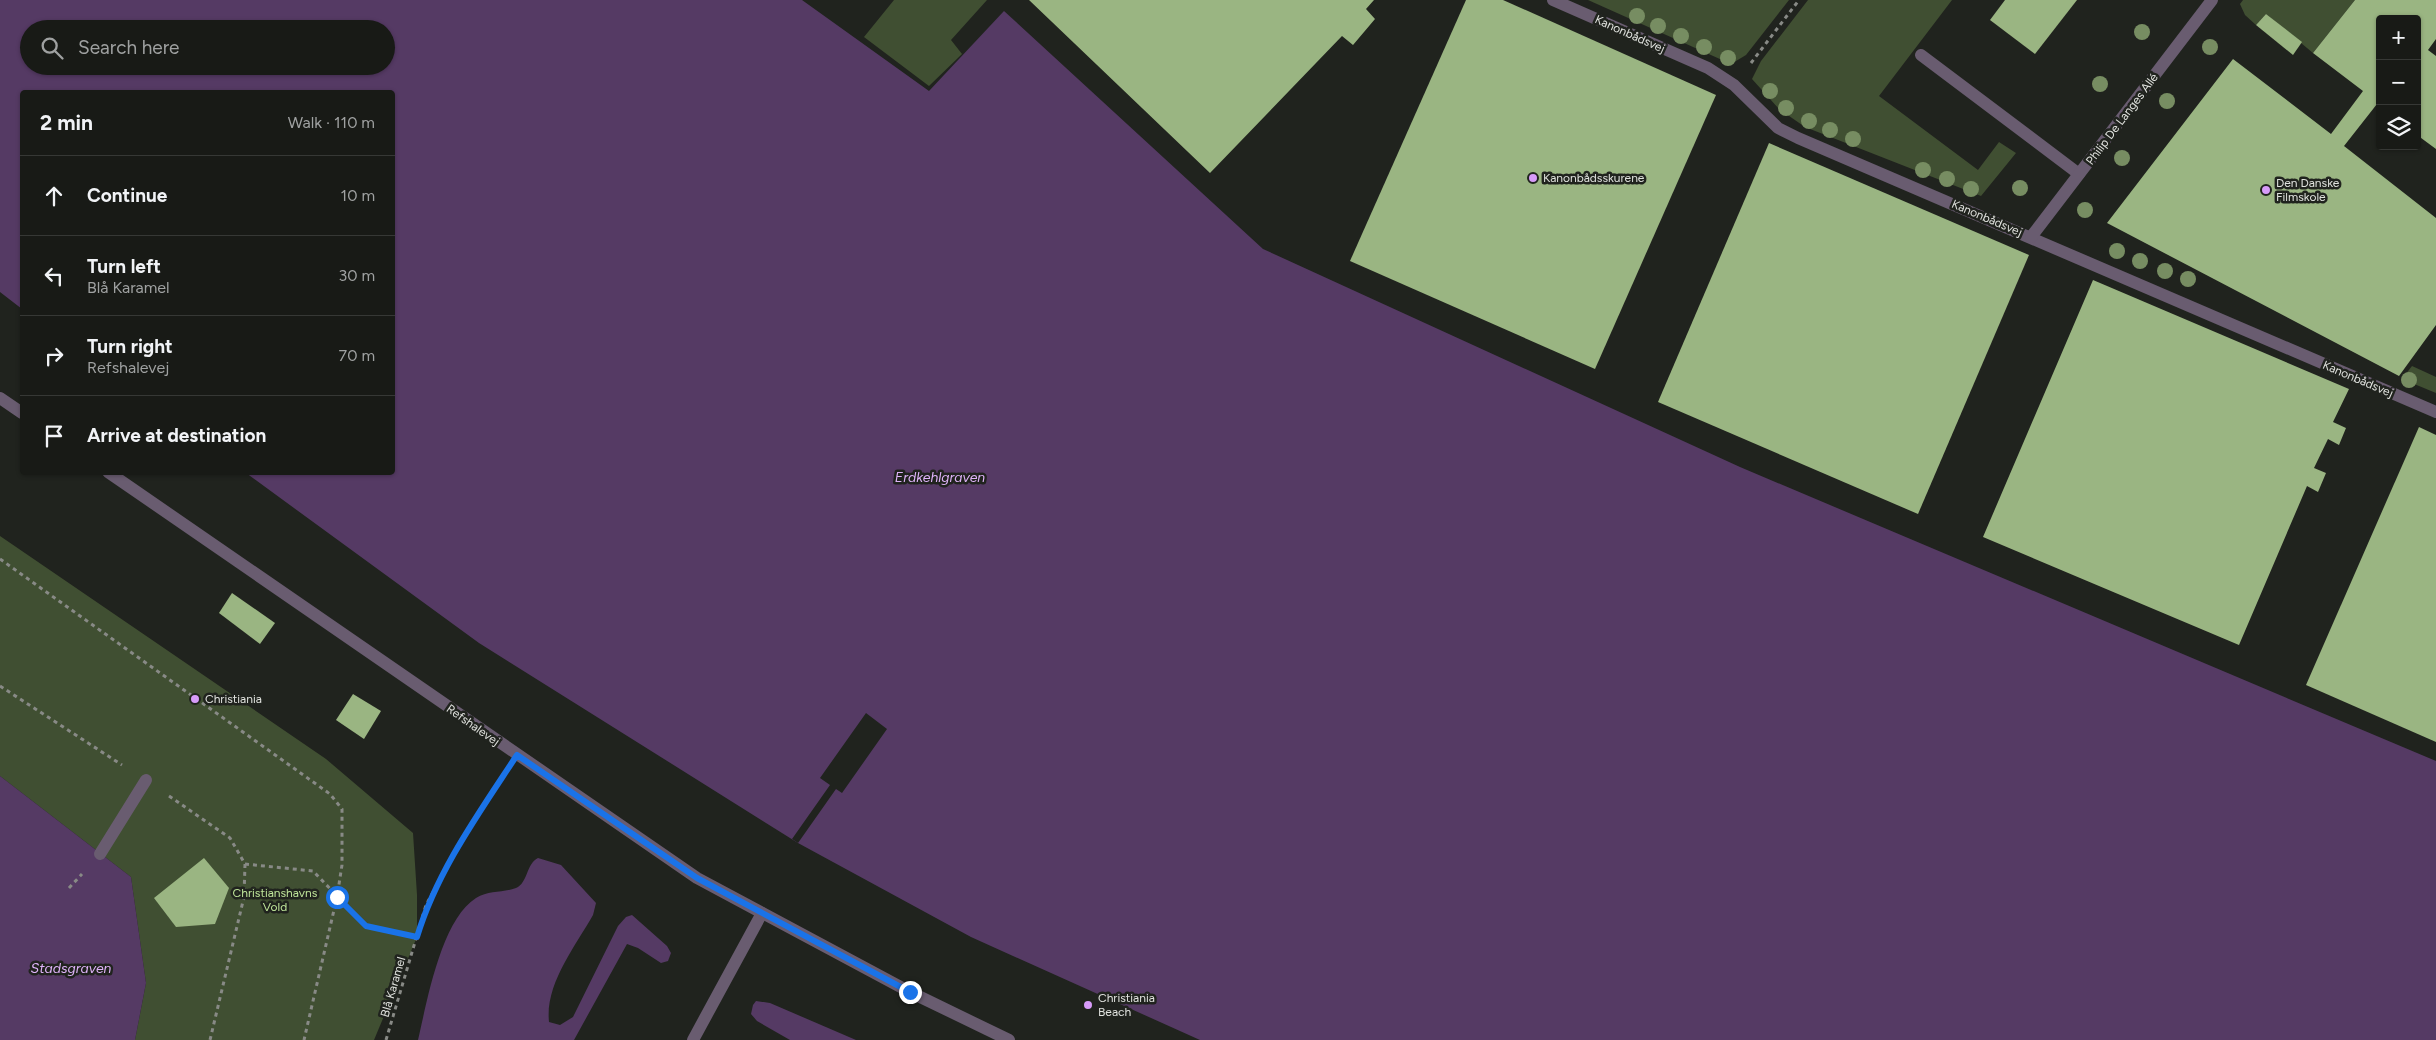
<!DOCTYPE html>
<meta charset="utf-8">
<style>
body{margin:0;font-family:Figtree,sans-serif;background:#21231f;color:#f1f3f6}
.controls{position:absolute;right:15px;top:15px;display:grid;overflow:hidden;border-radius:5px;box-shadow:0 1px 4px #0004}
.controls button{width:45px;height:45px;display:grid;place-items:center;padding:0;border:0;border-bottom:1px solid #363835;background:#181a16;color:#f1f3f6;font:25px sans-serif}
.stop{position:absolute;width:15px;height:15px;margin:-11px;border:4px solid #1a73e8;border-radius:50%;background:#fff}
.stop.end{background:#1a73e8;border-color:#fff;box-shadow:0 1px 5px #0008}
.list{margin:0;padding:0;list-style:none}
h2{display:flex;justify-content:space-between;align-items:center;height:65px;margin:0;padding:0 20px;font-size:21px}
h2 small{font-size:16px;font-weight:400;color:#9fa1a1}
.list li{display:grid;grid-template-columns:32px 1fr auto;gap:15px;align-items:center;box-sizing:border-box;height:80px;padding:0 20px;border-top:1px solid #363835}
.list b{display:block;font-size:19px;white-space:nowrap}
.list p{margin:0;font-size:16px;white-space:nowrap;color:#9fa1a1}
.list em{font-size:16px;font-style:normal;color:#9fa1a1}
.icon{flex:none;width:28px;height:28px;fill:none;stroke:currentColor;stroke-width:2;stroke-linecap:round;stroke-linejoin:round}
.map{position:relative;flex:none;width:2436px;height:1040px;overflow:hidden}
.search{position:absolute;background:#181a16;box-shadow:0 1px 4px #0004;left:20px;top:20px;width:375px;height:55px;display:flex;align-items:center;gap:12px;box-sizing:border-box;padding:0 18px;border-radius:28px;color:#9fa1a1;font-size:19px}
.panel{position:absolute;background:#181a16;box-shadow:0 1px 4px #0004;left:20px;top:90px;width:375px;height:385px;border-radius:5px}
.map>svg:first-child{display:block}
.green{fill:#404f32}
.water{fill:#553a64;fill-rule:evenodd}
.pier{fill:#20231e}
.building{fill:#9ab582}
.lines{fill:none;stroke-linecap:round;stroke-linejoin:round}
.path{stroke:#888a86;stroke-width:3;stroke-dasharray:4 4;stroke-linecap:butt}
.service{stroke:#695c70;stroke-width:12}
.minor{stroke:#695c70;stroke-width:12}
.tree{fill:#778d62}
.route{stroke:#1a73e8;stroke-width:6}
.poi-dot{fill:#d79bf9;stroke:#20231e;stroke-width:2}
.labels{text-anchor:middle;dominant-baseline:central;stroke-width:5;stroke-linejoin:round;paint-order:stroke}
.street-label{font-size:12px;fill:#e0e2de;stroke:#20231e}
.poi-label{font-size:12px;fill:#e0e2de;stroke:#20231e;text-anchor:start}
.park-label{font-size:12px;fill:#bee499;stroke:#20231e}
.water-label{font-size:14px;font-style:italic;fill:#dfb3f9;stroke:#20231e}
</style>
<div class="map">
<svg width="2436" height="1040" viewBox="0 0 2436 1040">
<rect width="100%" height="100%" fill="#20231e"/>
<g class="green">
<polygon points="894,0 987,0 951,40 962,54 929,86 864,37"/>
<polygon points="1588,0 1789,0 1746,55 1731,64"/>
<polygon points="1808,0 1952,0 1879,96 1978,170 1999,142 2016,153 1981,196 1805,127 1779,109 1752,79 1761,61"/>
<polygon points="2243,0 2355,0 2313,53 2266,14 2256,25 2245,15 2240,4"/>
<polygon points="2412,366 2436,377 2436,393 2402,379"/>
<polygon points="0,536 326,759 413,833 417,895 417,937 374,1040 135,1040 146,983 131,877 0,776"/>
</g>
<g class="water">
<path d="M0,0H802L929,91L1004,11L1263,249L1740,467L2436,761V1040H1200L971,937L798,843L479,643L246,473L392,472V92H22V309L0,292ZM29,29H386V66H29Z"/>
<polygon points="0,776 131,877 146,983 135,1040 0,1040"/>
<path d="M538,858L561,865L596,903L593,915C575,947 545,984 549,1022L560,1025L573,1017L618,926L626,917L632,915L667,946L671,953L668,961L661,963L638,948L627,944L574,1040H418C427,1002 441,920 476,898C489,890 502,893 516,888C528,883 526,864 538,858Z"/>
<polygon points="756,1001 770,1003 856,1040 790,1040 757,1021 751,1014 753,1005"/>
</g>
<polygon class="pier" points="866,713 887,729 842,793 836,789 798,843 792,839 830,785 820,778"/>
<g class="building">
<polygon points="1029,0 1374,0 1366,9 1375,19 1353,45 1342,36 1210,173"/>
<polygon points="1466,0 1503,0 1716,95 1595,369 1350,261"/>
<polygon points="2005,0 2077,0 2035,54 1990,20"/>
<polygon points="2355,0 2436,0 2436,39 2428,50 2436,56 2436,149 2417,135 2417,19 2380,19 2380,106 2377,104 2344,146 2436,218 2436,325 2399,376 2107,223 2233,59 2331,134 2363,91 2313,53"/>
<polygon points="2266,14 2302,42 2293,55 2256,25"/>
<polygon points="1769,143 2029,255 1918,514 1658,402"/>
<polygon points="2093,280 2349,389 2333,422 2346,428 2339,445 2328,439 2314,468 2326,473 2318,492 2307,486 2239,645 1983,537"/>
<polygon points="2419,427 2436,435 2436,742 2306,685"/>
<polygon points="232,593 275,623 260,644 219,613"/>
<polygon points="353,694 381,711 364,739 336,720"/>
<polygon points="204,858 229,888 215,924 176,927 154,898"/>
</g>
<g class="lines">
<g class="path">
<polyline points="1751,63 1799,0"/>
<polyline points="0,559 330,794 342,809 342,865 337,897 304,1040"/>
<polyline points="0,686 122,765"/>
<polyline points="169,796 230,838 245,864 244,897 210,1040"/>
<polyline points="245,864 313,871 366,926 417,937"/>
<polyline points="69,888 82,874"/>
<polyline points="386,1040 426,905 466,832 502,777"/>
</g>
<g class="service">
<polyline points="1921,55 2079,174"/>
<polyline points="100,854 146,780"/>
<polyline points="693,1040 762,913"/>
</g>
<g class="minor">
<polyline points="1553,0 1708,68 1734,85 1778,128 1798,138 2436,412"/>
<polyline points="2031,237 2212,0"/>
<polyline points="0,398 22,413"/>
<polyline points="108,472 697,878 910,992 1009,1040"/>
</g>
</g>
<g class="tree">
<circle cx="1637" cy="16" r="8"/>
<circle cx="1658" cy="26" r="8"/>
<circle cx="2142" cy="32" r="8"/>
<circle cx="1681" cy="36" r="8"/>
<circle cx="1704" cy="47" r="8"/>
<circle cx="2210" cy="47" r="8"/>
<circle cx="1728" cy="58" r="8"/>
<circle cx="2100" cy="84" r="8"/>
<circle cx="1770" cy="91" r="8"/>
<circle cx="2167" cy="101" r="8"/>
<circle cx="1786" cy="108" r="8"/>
<circle cx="1809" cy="121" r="8"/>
<circle cx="1830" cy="130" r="8"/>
<circle cx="1853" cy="139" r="8"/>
<circle cx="2122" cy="158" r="8"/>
<circle cx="1923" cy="170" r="8"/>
<circle cx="1947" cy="179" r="8"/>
<circle cx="2020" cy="188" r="8"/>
<circle cx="1971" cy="189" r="8"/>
<circle cx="2085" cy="210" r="8"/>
<circle cx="2117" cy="251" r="8"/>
<circle cx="2140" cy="261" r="8"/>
<circle cx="2165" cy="271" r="8"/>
<circle cx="2188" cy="279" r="8"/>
<circle cx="2409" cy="380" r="8"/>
</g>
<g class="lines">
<path class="route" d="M337,897L366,926L417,937C437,871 479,813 517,755L697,878L910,992"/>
</g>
<g class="poi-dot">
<circle cx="1533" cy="178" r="5"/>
<circle cx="2266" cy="190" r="5"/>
<circle cx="195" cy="699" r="5"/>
<circle cx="1088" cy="1005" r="5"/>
</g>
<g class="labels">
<g class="street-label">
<text transform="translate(1630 34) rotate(24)">Kanonbådsvej</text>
<text transform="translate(2122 119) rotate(-53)">Philip De Langes Allé</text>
<text transform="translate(1987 218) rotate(23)">Kanonbådsvej</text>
<text transform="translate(2358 379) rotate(23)">Kanonbådsvej</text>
<text transform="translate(473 725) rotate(35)">Refshalevej</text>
<text transform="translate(393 987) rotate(-74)">Blå Karamel</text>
</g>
<g class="poi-label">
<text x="1543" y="178">Kanonbådsskurene</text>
<text x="2276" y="183">Den Danske<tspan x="2276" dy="14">Filmskole</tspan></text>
<text x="205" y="699">Christiania</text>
<text x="1098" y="998">Christiania<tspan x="1098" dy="14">Beach</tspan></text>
</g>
<g class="park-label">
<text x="275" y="893">Christianshavns<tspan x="275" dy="14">Vold</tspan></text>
</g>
<g class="water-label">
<text x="940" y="477">Erdkehlgraven</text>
<text x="71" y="968">Stadsgraven</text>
</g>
</g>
</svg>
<div class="controls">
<button>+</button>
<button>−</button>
<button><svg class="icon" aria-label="layers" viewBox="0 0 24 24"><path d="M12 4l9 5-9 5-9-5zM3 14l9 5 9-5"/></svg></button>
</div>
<div class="stop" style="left:337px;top:897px"></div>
<div class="stop end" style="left:910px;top:992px"></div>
<div class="search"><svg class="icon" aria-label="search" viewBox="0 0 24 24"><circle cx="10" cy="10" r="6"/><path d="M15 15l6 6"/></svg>Search here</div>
<section class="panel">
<h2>2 min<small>Walk · 110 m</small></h2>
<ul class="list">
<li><svg class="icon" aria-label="ahead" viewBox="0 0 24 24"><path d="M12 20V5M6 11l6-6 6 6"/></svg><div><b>Continue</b></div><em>10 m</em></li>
<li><svg class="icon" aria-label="left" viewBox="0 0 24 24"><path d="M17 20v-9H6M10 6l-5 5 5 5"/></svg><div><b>Turn left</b><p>Blå Karamel</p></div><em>30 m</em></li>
<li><svg class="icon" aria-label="right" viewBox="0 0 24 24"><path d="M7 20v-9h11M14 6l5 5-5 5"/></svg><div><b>Turn right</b><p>Refshalevej</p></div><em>70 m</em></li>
<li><svg class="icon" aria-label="arrive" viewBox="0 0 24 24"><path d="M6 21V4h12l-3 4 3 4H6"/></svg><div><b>Arrive at destination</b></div></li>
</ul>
</section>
</div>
